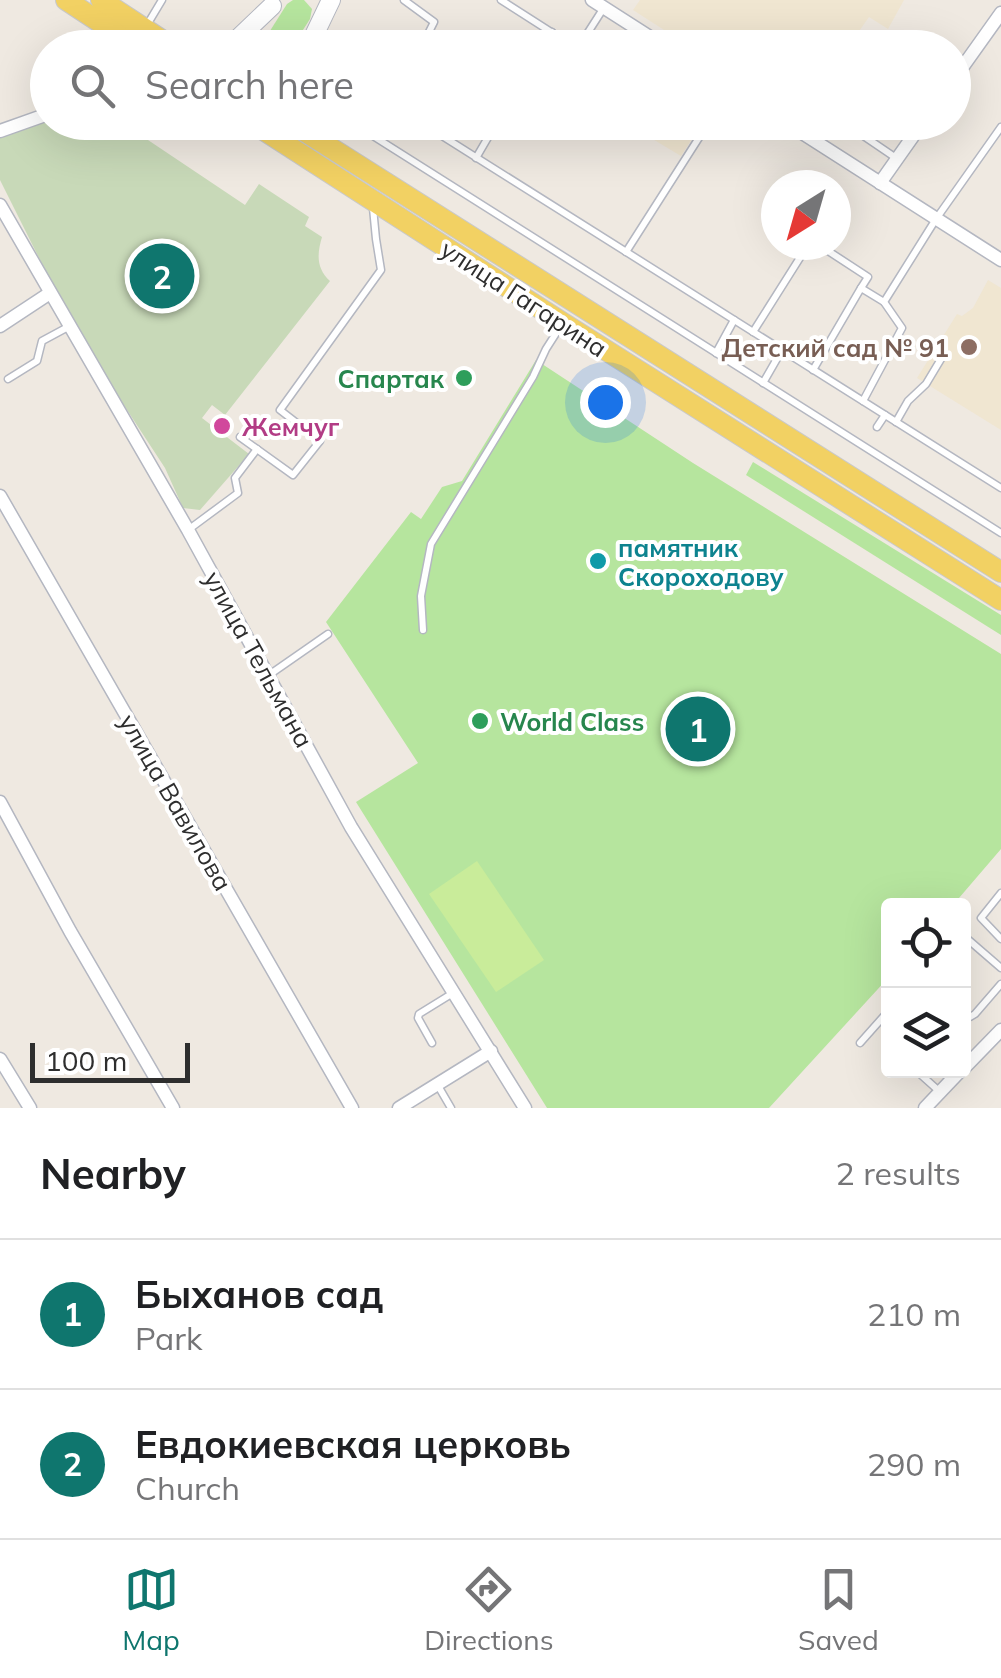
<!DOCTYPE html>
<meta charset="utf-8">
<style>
body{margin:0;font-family:Mulish,sans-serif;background:#f6f6f6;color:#202124}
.controls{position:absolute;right:30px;bottom:30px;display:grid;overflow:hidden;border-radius:10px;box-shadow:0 10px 40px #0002}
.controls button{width:90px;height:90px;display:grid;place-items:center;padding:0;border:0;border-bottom:2px solid #e0e0e0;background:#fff;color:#202124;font:50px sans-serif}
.compass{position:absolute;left:761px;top:170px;width:90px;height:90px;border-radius:50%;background:#fff;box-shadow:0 10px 40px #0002;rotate:217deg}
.scale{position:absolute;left:30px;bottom:25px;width:160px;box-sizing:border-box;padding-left:10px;border:5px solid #2e2e2e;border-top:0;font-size:28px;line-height:35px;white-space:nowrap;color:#2e2e2e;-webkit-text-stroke:8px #fff;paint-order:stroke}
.you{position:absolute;left:605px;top:402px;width:35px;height:35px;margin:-25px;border:8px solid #fff;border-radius:50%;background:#1a73e8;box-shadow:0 0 0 15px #1a73e833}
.badge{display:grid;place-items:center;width:65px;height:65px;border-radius:50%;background:#0f766e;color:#fff;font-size:32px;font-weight:700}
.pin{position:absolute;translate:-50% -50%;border:5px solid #fff;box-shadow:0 2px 10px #0006}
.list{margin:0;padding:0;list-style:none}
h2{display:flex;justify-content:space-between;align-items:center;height:130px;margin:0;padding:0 40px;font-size:42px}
h2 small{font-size:32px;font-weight:400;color:#757577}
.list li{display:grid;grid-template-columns:65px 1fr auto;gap:30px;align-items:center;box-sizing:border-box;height:150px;padding:0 40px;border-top:2px solid #e0e0e0}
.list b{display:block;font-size:38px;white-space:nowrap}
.list p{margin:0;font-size:32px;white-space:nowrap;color:#757577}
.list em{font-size:32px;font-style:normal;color:#757577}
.icon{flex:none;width:55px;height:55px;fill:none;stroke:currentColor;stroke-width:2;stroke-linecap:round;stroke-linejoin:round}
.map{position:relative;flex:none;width:1001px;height:1108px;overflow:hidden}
.search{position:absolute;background:#fff;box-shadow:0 10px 40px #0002;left:30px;right:30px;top:30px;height:110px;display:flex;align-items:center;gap:25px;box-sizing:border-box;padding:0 35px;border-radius:55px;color:#757577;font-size:38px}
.sheet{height:430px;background:#fff}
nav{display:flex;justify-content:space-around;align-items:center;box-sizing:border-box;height:140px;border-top:2px solid #e0e0e0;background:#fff;font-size:28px;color:#757577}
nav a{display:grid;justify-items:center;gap:5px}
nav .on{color:#0f766e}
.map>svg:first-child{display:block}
.education{fill:#f0e6d1}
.green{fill:#b6e59e}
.cemetery{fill:#c8d9b8}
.pitch{fill:#c9ec9a}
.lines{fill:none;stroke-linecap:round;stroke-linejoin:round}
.service-casing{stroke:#b4b7c1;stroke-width:9}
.minor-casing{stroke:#b4b7c1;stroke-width:15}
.secondary-casing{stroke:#b4b7c1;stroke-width:20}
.primary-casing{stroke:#c9c9c9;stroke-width:22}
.service{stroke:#fff;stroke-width:6}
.minor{stroke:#fff;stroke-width:12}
.secondary{stroke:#fff;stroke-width:18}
.primary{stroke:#f2d163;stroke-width:20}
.education-dot{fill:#8d6e63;stroke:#fff;stroke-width:4}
.leisure-dot{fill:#2e9e5b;stroke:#fff;stroke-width:4}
.hotel-dot{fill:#d1479c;stroke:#fff;stroke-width:4}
.culture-dot{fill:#0f9aa8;stroke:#fff;stroke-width:4}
.labels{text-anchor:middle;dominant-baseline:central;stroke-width:8;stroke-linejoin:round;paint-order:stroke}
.street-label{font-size:25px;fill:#2e2e2e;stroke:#fff}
.education-label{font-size:25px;font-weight:bold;fill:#785e54;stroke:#fff;text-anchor:end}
.leisure-label{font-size:25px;font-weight:bold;fill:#27864d;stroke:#fff;text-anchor:end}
.hotel-label{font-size:25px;font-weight:bold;fill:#b23c85;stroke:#fff;text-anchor:start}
.culture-label{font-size:25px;font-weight:bold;fill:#0d838f;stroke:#fff;text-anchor:start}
</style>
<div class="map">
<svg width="1001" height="1108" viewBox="0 0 1001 1108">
<rect width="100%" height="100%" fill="#efe9e1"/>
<g class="education">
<polygon points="640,0 904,0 888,29 869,17 848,47 692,48 633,10"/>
<polygon points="626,123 702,123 681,156"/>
<polygon points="988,280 1001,288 1001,430 917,378 957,314 962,316 973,308"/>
</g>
<g class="green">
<polygon points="293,0 304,0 312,9 310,19 292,47 289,47 268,34 287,4"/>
<polygon points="536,360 693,463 1001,654 1001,849 953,905 888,906 888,978 769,1108 547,1108 356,802 418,763 326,622 411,512 421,519 442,487 462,481"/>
<polygon points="753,462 1001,615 1001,635 746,475"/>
</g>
<path class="cemetery" d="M47,120L48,122L154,123L145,138L245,205L259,184L309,217L305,226L322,237C317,254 316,268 330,281L225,415L212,405L202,418L249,454L200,510L183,508L165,468L76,332L0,180V133Z"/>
<polygon class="pitch" points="477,861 544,960 496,992 429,894"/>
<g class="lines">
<g class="service-casing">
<g id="service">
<polyline points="404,0 434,22 421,48"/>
<polyline points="501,0 576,48"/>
<polyline points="147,25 162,0"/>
<polyline points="542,48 552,32"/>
<polyline points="578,48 603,9"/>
<polyline points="351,122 1001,533"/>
<polyline points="420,122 1001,488"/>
<polyline points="843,122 896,158"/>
<polyline points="816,140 827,122"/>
<polyline points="476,158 497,122"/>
<polyline points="819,245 868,277 861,288"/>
<polyline points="626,252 709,122"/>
<polyline points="753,332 808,245"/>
<polyline points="716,353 734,320"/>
<polyline points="813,370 861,288 884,302"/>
<polyline points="8,379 37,361 42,341 68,327"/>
<polyline points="763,383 782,350"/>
<polyline points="863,401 902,328 884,302 936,219 1001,127"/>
<polyline points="896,422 908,401 926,384 944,354"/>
<polyline points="877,427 885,415"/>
<polyline points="240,437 293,475 320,441 280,410 381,270 376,239 373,208"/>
<polyline points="188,530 238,493 235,478 257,449"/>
<polyline points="423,630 421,596 431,544 533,377 546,349 562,324"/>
<polyline points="269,675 328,634"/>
<polyline points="1001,893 981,918 1001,939"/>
<polyline points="964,936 1001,968"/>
<polyline points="964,1013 970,1017 975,1014 1001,984"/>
<polyline points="432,1043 418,1018 419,1014 453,993"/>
<polyline points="860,1043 884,1016 888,1016"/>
<polyline points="921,1070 920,1074 939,1091"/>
<polyline points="437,1084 451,1108"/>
</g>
</g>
<g class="minor-casing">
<g id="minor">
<polyline points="592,0 667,48"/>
<polyline points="954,79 1001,13"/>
<polyline points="785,122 1001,260"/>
<polyline points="0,131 48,114"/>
<polyline points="880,183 923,122"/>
<polyline points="0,205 188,530 351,827 525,1108"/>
<polyline points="0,326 50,293"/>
<polyline points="0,496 352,1108"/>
<polyline points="0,802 70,931 173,1108"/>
<polyline points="0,1059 30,1108"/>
<polyline points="964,1068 1001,1030"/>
<polyline points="399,1108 491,1051"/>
<polyline points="925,1108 961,1070"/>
</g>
</g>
<g class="secondary-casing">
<g id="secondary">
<polyline points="228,48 272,6"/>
<polyline points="308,48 331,0"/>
</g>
</g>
<g class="primary-casing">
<g id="primary">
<polyline points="66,0 139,48"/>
<polyline points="101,0 174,48"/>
<polyline points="251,122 563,323 1001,600"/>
<polyline points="290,122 1001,572"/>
</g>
</g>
<use href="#service" class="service"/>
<use href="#minor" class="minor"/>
<use href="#secondary" class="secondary"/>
<use href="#primary" class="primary"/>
</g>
<circle class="education-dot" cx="969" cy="347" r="10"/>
<g class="leisure-dot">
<circle cx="464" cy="378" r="10"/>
<circle cx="480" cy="721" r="10"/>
</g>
<circle class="hotel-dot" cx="222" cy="426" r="10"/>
<circle class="culture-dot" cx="598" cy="561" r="10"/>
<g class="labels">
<g class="street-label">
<text transform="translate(524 298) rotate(33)">улица Гагарина</text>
<text transform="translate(259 659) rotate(61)">улица Тельмана</text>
<text transform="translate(176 802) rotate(60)">улица Вавилова</text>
</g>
<g class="education-label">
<text x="949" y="347">Детский сад № 91</text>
</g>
<g class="leisure-label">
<text x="444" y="378">Спартак</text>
<text x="500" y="721" text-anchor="start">World Class</text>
</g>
<g class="hotel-label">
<text x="242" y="426">Жемчуг</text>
</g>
<g class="culture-label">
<text x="618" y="547">памятник<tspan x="618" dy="29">Скороходову</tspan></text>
</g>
</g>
</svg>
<div class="controls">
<button><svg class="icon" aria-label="locate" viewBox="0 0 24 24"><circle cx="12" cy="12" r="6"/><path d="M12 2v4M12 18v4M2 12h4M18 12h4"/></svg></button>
<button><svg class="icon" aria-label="layers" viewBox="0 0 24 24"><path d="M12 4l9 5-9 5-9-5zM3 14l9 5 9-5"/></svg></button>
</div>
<svg class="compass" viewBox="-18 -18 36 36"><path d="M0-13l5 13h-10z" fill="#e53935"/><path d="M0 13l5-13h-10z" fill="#757577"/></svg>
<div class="scale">100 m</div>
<div class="you"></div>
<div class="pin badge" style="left:698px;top:729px">1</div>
<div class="pin badge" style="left:162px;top:276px">2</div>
<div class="search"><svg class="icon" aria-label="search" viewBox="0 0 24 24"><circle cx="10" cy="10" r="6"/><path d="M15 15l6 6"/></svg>Search here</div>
</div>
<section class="sheet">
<h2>Nearby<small>2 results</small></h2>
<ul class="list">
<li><span class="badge">1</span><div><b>Быханов сад</b><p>Park</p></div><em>210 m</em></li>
<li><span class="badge">2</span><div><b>Евдокиевская церковь</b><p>Church</p></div><em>290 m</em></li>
</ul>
</section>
<nav>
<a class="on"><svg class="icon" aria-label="map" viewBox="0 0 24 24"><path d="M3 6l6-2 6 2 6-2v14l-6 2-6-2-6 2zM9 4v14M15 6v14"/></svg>Map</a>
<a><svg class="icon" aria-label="directions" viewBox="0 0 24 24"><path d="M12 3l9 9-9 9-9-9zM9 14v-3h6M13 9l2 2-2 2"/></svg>Directions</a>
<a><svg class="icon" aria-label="saved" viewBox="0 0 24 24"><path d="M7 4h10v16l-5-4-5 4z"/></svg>Saved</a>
</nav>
